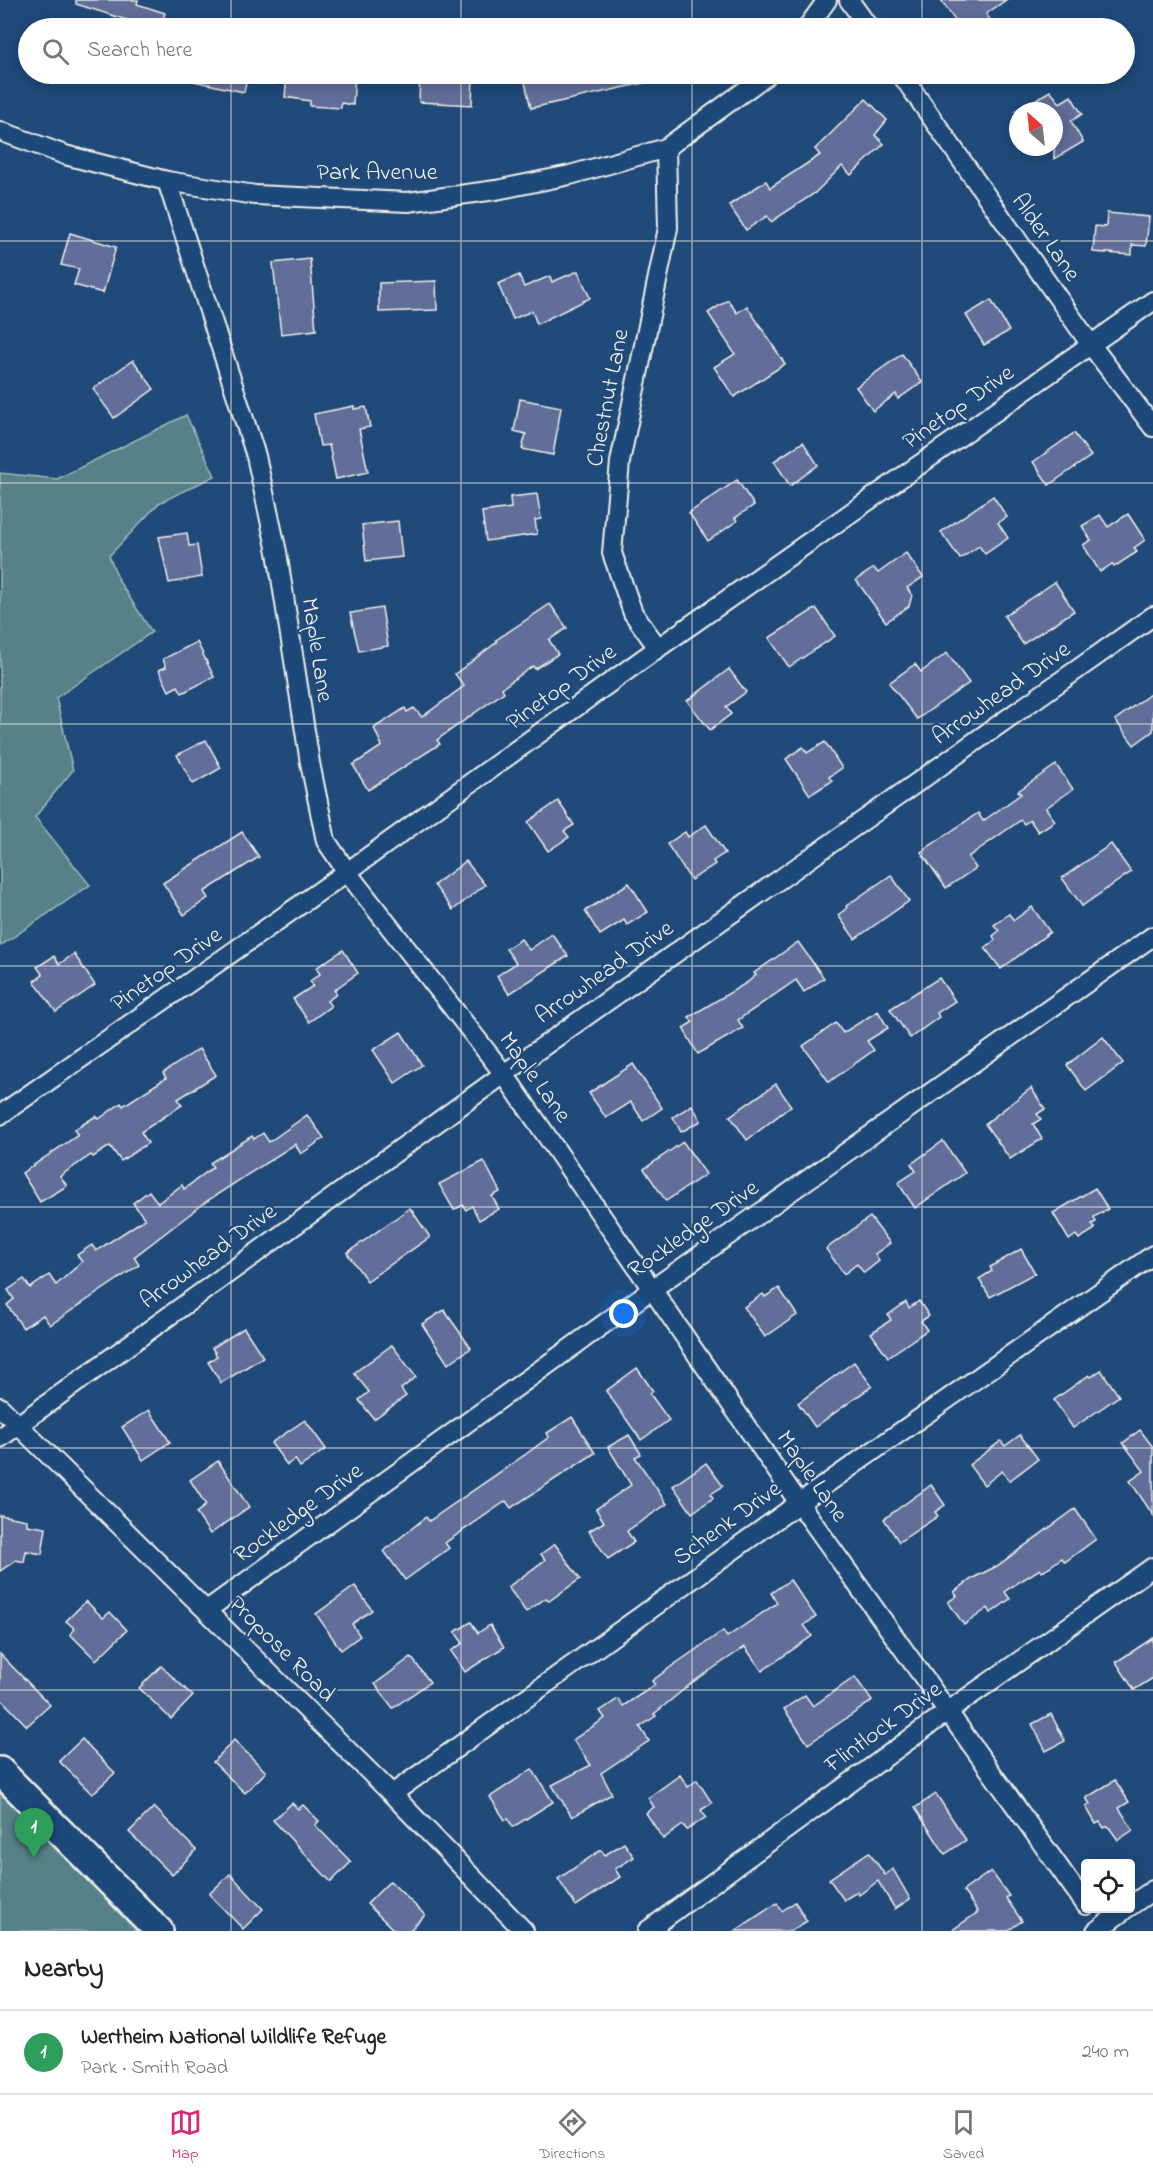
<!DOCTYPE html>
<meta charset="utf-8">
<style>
body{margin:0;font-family:"Indie Flower",sans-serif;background:#f6f6f6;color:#222}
.controls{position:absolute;right:18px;bottom:18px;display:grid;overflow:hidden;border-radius:6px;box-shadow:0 3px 15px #0003}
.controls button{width:54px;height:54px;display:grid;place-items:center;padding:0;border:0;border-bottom:2px solid #e0e0e0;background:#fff;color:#222;font:30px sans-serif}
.compass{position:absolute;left:1009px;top:102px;width:54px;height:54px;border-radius:50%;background:#fff;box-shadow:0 3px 15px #0003;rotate:333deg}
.you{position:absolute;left:624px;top:1314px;width:21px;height:21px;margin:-15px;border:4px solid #fff;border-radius:50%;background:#1a73e8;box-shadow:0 0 0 9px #1a73e833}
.badge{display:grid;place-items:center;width:39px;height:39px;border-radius:50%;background:#db2777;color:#fff;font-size:20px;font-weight:700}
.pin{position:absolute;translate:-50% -50px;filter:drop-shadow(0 2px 3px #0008)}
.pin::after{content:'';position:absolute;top:32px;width:21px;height:18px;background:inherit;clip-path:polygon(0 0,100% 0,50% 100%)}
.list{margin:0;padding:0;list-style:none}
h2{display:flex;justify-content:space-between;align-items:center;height:78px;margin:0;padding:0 24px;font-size:26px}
h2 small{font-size:20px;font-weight:400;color:#767676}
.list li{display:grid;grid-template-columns:39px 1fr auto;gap:18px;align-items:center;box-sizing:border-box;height:84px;padding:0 24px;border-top:2px solid #e0e0e0}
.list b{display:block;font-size:22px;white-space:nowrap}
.list p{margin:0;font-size:20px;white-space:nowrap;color:#767676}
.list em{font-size:20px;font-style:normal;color:#767676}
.icon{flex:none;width:33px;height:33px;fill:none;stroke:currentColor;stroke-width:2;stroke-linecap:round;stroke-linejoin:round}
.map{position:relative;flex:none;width:1153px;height:1931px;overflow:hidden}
.search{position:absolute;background:#fff;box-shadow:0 3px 15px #0003;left:18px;right:18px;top:18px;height:66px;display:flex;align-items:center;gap:15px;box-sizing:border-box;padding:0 21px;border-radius:33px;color:#767676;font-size:22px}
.sheet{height:162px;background:#fff}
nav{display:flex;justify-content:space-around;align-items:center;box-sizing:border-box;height:84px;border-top:2px solid #e0e0e0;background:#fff;font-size:16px;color:#767676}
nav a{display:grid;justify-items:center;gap:3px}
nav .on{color:#db2777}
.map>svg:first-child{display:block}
.green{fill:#568188;stroke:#a5b9b8;stroke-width:1.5}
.building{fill:#626e9a;stroke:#f4f1e8;stroke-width:1.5}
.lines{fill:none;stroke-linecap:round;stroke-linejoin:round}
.street-casing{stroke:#f4f1e8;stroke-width:22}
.secondary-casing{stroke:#f4f1e8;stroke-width:32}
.street{stroke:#1f4a7a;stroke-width:18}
.secondary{stroke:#1f4a7a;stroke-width:27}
.grid{fill:none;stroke:#f4f1e8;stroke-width:1.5;stroke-opacity:0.55}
.labels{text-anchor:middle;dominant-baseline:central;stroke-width:4.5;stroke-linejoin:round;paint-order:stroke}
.street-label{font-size:24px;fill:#f4f1e8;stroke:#1f4a7a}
</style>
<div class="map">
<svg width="1153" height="1931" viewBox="0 0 1153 1931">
<rect width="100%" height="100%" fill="#1f4a7a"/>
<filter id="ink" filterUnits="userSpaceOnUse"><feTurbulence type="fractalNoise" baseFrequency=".0167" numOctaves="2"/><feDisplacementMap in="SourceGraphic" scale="12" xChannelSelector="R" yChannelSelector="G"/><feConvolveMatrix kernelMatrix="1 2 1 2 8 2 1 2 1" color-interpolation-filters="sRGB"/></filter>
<g filter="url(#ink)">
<g class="green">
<polygon points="186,415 215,476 159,503 109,556 120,583 152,632 56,698 73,770 35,817 90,885 0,946 0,473 57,479"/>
<polygon points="0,1786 137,1931 0,1931"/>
</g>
<g class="building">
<polygon points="76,0 138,0 137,4 165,13 160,28 152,28 76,4"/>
<polygon points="941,0 1006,0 986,14 996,28 960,28"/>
<polygon points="194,74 248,74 244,92 193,81"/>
<polygon points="287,74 355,74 353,105 341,103 341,108 310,106 310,101 285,97"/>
<polygon points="420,74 473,77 472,105 419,102"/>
<polygon points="523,74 652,74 653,81 531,108"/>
<polygon points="1050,91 1060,103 1071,96 1082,114 1071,121 1083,142 1054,159 1054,111 1016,111"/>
<polygon points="866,99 887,120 875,135 884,144 851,175 842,166 815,193 771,222 767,216 746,230 729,205 766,181 770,188 820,155 815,149"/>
<polygon points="1107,213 1149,217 1146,246 1132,245 1132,255 1093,252 1095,226 1106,227"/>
<polygon points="70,233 116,247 103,293 74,285 79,269 61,265"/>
<polygon points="310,259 316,330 281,334 273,263"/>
<polygon points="578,271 590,298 537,324 532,311 513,319 498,284 519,275 524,287 550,276 552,282"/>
<polygon points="436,281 437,310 379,312 379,283"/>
<polygon points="728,300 737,313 747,306 785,364 734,397 714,367 735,354 708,313"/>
<polygon points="991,300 1009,331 984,345 966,315"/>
<polygon points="902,354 922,382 898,399 896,394 873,411 856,387"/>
<polygon points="133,360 154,389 114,418 93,389"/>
<polygon points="520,399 561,407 553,455 522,449 526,434 514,431"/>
<polygon points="354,406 354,409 366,407 370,427 359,429 368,472 336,479 329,445 320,446 314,414"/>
<polygon points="1074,433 1091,456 1049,485 1033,462"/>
<polygon points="803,442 818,465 790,486 774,461"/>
<polygon points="737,480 754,505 735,518 737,521 708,541 689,513"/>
<polygon points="537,494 541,519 535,520 537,534 486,541 482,512 511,508 510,497"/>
<polygon points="993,496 1007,517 998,523 1008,538 985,554 979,546 960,559 941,532"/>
<polygon points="1128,514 1145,540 1134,548 1137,552 1114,567 1112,564 1100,572 1083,545 1091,540 1082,526 1100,515 1108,527"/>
<polygon points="398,521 402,557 366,561 362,525"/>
<polygon points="187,533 189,546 197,545 202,577 169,583 159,537"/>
<polygon points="906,553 923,577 907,588 912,595 909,606 886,622 856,580 874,568 878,573"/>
<polygon points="1055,582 1074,611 1023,644 1004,616"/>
<polygon points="550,604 567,628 549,640 558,654 535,669 533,666 502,688 504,692 437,740 440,744 368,790 353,765 382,746 374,728 405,708 407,712 414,708 422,717 464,686 455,674 497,642 496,640"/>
<polygon points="382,608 388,646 359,651 350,613"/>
<polygon points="816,608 835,636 789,667 769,638"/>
<polygon points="197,642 214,677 182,693 178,686 169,691 159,670 166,667 163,659"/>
<polygon points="947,653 969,683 917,719 889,683 915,664 921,672"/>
<polygon points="729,669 746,692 726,707 731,714 710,730 687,701"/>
<polygon points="1153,692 1153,731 1134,745 1115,720"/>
<polygon points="206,740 221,768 193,784 177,755"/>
<polygon points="825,742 842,768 829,777 832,781 810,795 786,759 803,747 807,753"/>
<polygon points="1056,765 1073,789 1046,808 1055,821 1038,832 1030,820 1024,824 1021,820 968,857 976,868 946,888 921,852 978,813 983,821 1021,794 1018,791"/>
<polygon points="558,801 574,825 564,831 569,837 548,851 528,822"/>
<polygon points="706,825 725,853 713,861 715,864 691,880 667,844 685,832 688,837"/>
<polygon points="242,832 259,857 204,892 208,898 184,915 163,883"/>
<polygon points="1111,844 1131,872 1082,906 1062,878"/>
<polygon points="466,861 485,885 453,910 434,885"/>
<polygon points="891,875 909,901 855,939 838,915 847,908 846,906"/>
<polygon points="629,883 648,912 627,925 624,920 600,935 585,911"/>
<polygon points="1032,907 1050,932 1001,969 985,948 995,940 993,936 999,931 994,925 1009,914 1014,920"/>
<polygon points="552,934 568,956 509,994 497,976 516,963 506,949 521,939 529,950"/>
<polygon points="798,942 824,978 804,992 796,980 738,1020 743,1028 698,1054 683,1028 693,1022 689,1017 748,982 756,975 754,973"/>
<polygon points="343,950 358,973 334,990 337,994 327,1001 331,1006 309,1022 293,999 313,986 310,981 320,974 316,968"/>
<polygon points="74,954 95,985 56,1012 34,981 43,975 37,967 54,956 59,964"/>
<polygon points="939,978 955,1001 937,1013 939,1017 910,1038 890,1009"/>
<polygon points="878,1011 888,1028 867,1041 874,1050 829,1082 803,1046 836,1023 843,1033"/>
<polygon points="401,1032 422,1065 395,1083 373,1050"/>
<polygon points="1103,1037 1123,1063 1086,1091 1067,1065"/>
<polygon points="199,1049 216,1075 178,1099 182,1105 141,1132 148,1143 121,1161 110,1146 93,1157 91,1155 60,1176 67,1186 40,1202 22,1173 78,1135 74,1130 96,1116 99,1119 121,1103 123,1106 166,1078 163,1073"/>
<polygon points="633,1064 662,1108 643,1121 631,1102 606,1118 589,1093"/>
<polygon points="776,1084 791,1106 747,1140 730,1116"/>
<polygon points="1031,1088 1045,1109 1037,1114 1041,1119 1033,1124 1042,1139 1010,1159 985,1124"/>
<polygon points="692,1105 701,1121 681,1132 673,1117"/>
<polygon points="307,1115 324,1138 301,1154 295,1144 207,1201 134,1257 139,1265 50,1325 43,1315 23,1328 7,1305 14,1299 8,1290 24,1279 30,1288 49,1275 56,1285 82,1262 77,1255 92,1245 96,1251 145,1219 133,1203 149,1191 158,1203 182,1185 184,1189 213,1167 210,1163 252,1136 254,1139 263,1133 269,1142"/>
<polygon points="943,1141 965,1173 915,1208 898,1183 916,1171 911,1164"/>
<polygon points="683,1142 706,1174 666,1201 644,1169"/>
<polygon points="484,1161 500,1192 492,1196 499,1209 479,1220 472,1206 466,1210 463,1205 454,1210 439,1184"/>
<polygon points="1095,1188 1108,1209 1094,1217 1096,1222 1092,1224 1095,1229 1079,1239 1076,1235 1069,1240 1053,1213"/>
<polygon points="410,1208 430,1237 367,1281 347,1253"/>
<polygon points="870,1217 890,1243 875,1254 879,1261 864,1273 857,1264 844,1274 826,1249"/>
<polygon points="1021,1249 1035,1273 990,1297 979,1279 992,1271 990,1267"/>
<polygon points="779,1288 797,1315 765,1337 744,1307 763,1294 765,1297"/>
<polygon points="919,1301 929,1316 921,1321 927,1330 888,1357 871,1333 891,1320 888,1315 906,1302 909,1308"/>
<polygon points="444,1310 471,1348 448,1364 422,1324"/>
<polygon points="244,1328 263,1357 221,1383 208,1362 217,1356 212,1348"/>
<polygon points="392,1345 416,1377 401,1389 406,1396 374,1419 359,1400 369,1392 354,1373"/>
<polygon points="854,1362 872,1386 815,1427 798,1403"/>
<polygon points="637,1368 653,1391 650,1394 669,1420 641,1440 606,1391"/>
<polygon points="1101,1370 1119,1396 1073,1428 1054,1400 1089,1375 1091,1377"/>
<polygon points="149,1410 170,1442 143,1460 122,1427"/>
<polygon points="572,1417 595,1453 511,1508 506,1501 445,1543 449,1548 405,1580 384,1551 426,1517 429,1521 526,1454 549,1437 547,1433"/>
<polygon points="305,1420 326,1449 300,1467 295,1459 287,1465 271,1443"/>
<polygon points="1140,1430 1153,1447 1153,1515 1130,1481 1144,1471 1123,1443"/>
<polygon points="629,1435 641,1454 635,1457 667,1504 627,1531 634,1542 608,1559 589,1531 604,1522 596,1509 631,1485 608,1447"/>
<polygon points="1020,1435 1038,1459 1009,1481 1002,1471 984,1485 969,1465 1001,1441 1005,1446"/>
<polygon points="218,1461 249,1507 210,1534 196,1513 206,1505 190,1480"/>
<polygon points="706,1463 723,1486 711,1494 713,1498 692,1513 673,1486"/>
<polygon points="931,1485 945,1505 935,1512 938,1516 899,1542 884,1519"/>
<polygon points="1075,1509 1096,1539 1065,1562 1062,1558 1042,1572 1040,1569 1008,1589 1005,1592 1010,1599 991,1613 988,1608 964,1625 948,1602 957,1596 954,1592 973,1578 997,1566"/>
<polygon points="0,1515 27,1520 27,1525 46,1528 42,1554 26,1551 24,1562 16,1560 0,1571"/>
<polygon points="555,1544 580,1579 549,1601 546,1598 526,1612 508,1587 545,1560 541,1554"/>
<polygon points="790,1580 816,1617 804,1625 812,1636 762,1671 745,1647 693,1682 654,1714 656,1716 640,1727 649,1741 601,1773 612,1794 572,1817 552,1785 591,1765 573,1740 605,1718 600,1711 618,1699 623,1706 655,1685 652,1681 672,1666 723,1631 727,1637 777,1603 771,1593"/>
<polygon points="355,1586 372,1610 352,1624 360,1636 341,1650 316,1614"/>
<polygon points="86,1601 103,1618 110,1612 127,1630 96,1660 70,1634 75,1629 66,1621"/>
<polygon points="471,1622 478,1633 490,1625 504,1647 465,1672 451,1651 463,1643 455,1632"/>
<polygon points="1153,1638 1153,1678 1134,1690 1116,1662"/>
<polygon points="0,1654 50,1705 27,1726 0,1698"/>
<polygon points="411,1657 430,1682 393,1708 375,1684"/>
<polygon points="161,1666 193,1696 171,1719 139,1688"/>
<polygon points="855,1677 872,1701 808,1744 784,1709 805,1695 813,1706"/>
<polygon points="1051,1714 1065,1741 1046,1751 1032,1724"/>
<polygon points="82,1739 115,1773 92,1794 59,1761"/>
<polygon points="234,1740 266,1772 245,1793 213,1762"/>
<polygon points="532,1769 553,1802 513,1827 508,1819 505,1820 490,1797"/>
<polygon points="680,1775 688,1787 697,1780 712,1803 701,1810 706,1817 687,1830 683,1825 663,1839 646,1813 654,1807 648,1798"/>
<polygon points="1115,1780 1129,1802 1119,1808 1133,1830 1118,1840 1108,1826 1104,1828 1100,1822 1096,1824 1086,1807 1090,1804 1086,1798"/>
<polygon points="936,1794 966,1840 945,1854 915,1808"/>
<polygon points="292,1803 298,1809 303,1805 319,1821 315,1825 351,1862 331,1882 273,1820"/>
<polygon points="154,1807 196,1850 172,1875 129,1832"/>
<polygon points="624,1843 634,1857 615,1869 620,1877 576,1906 558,1879 601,1850 605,1855"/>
<polygon points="869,1852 885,1875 893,1869 910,1899 895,1909 878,1881 859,1895 857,1892 844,1900 829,1879"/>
<polygon points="991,1871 1009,1896 1006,1898 1022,1921 1007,1931 951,1931 978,1912 963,1891"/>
<polygon points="230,1874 263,1909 243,1929 209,1894"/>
<polygon points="390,1881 425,1915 409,1931 395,1931 367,1904"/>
<polygon points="795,1902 807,1921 791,1931 735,1931 777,1903 782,1911"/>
</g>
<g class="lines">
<g class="street-casing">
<g id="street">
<polyline points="849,0 869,28"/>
<polyline points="807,28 827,0"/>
<polyline points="901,74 1091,345 1153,427"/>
<polyline points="0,131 65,155 167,181 255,195 408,202 496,190 570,175 666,148 768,74"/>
<polyline points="167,181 256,456 277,552 310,763 326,841 347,872 504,1074 799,1503 1086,1905"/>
<polyline points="658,648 633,613 612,553 620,462 668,228 666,148"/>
<polyline points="0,1115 347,872 658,648 1153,301"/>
<polyline points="0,1407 392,1794 524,1931"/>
<polyline points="0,1438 504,1074 1153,616"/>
<polyline points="207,1610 651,1290 1153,936"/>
<polyline points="392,1794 799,1503 1153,1255"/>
<polyline points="1130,1906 1153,1890"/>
<polyline points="647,1931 947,1712 1153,1567"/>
<polyline points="1096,1931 1127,1908"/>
</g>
</g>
<g class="secondary-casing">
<polyline id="secondary" points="0,1771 159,1931"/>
</g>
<use href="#street" class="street"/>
<use href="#secondary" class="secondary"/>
</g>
</g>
<path class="grid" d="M231,0V28M461,0V28M692,0V28M922,0V28M231,74V1931M461,74V1931M692,74V1931M922,74V1931M0,241H1153M0,483H1153M0,724H1153M0,966H1153M0,1207H1153M0,1448H1153M0,1690H1153"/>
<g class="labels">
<g class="street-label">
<text x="377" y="173">Park Avenue</text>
<text transform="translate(1045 238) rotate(55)">Alder Lane</text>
<text transform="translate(609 398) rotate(-79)">Chestnut Lane</text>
<text transform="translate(959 408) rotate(-35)">Pinetop Drive</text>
<text transform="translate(316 650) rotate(81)">Maple Lane</text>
<text transform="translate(562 688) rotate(-36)">Pinetop Drive</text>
<text transform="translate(1002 694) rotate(-35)">Arrowhead Drive</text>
<text transform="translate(167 970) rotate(-35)">Pinetop Drive</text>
<text transform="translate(605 973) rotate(-35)">Arrowhead Drive</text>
<text transform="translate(534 1078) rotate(54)">Maple Lane</text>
<text transform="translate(694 1230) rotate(-35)">Rockledge Drive</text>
<text transform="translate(209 1257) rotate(-36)">Arrowhead Drive</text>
<text transform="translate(811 1477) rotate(55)">Maple Lane</text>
<text transform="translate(299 1514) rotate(-36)">Rockledge Drive</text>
<text transform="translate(728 1524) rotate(-36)">Schenk Drive</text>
<text transform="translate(281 1650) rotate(45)">Propose Road</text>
<text transform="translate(884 1728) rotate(-36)">Flintlock Drive</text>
</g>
</g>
</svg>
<div class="controls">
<button><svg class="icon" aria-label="locate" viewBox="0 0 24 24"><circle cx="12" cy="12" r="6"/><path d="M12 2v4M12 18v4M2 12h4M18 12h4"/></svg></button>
</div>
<svg class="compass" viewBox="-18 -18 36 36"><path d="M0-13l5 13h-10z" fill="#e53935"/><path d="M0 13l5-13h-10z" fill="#767676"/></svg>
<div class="you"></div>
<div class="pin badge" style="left:34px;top:1858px;background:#2e9e5b">1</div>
<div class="search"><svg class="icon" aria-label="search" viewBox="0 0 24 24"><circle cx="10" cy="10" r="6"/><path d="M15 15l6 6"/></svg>Search here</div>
</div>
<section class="sheet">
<h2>Nearby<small></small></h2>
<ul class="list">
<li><span class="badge" style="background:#2e9e5b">1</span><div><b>Wertheim National Wildlife Refuge</b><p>Park · Smith Road</p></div><em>240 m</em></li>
</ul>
</section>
<nav>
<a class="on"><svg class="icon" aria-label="map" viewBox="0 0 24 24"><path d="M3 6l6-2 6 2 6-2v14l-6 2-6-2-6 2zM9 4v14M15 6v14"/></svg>Map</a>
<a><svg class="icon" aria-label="directions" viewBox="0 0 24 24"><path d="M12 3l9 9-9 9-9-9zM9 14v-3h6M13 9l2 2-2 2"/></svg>Directions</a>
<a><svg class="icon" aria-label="saved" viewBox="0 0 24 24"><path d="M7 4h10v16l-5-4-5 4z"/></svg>Saved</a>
</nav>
